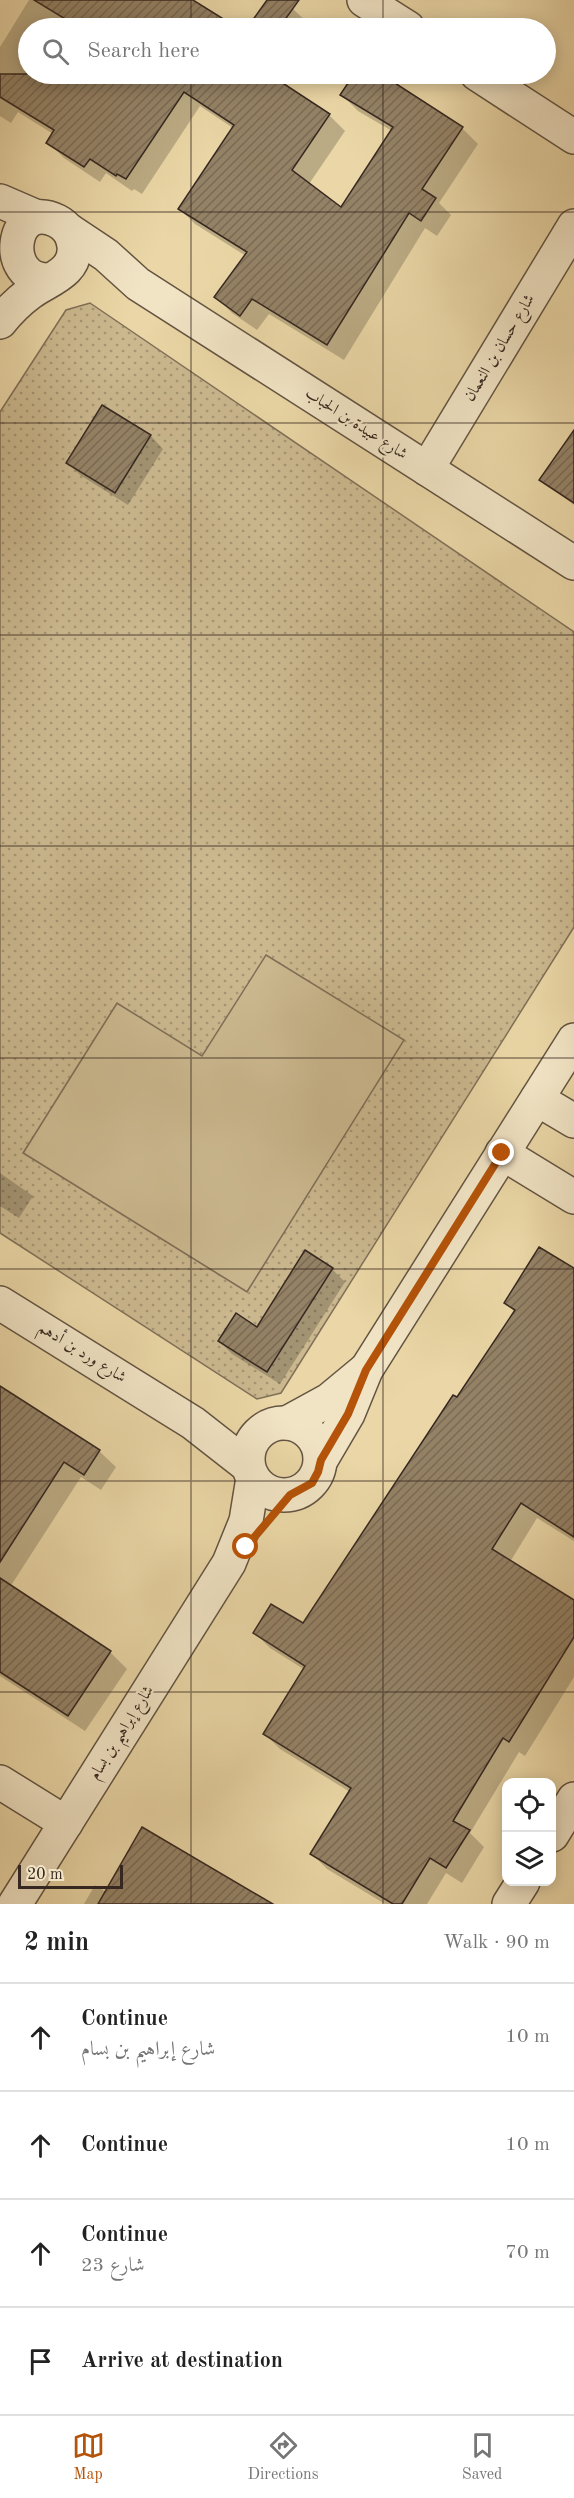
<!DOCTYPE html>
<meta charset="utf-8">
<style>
body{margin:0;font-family:"Old Standard TT",Amiri,serif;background:#f2f2f2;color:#222}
.controls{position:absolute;right:18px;bottom:18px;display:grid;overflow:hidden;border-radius:12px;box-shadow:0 3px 15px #0003}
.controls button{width:54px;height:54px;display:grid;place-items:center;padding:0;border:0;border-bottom:2px solid #e0e0e0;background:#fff;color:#222;font:30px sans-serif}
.scale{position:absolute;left:18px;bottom:15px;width:105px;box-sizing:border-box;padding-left:6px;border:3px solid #362821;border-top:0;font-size:16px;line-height:21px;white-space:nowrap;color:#362821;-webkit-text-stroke:4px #f1e4c5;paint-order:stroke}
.stop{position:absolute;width:18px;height:18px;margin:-14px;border:4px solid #b45309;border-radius:50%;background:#fff}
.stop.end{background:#b45309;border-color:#fff;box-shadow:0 2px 6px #0008}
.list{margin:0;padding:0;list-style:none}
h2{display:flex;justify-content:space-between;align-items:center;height:78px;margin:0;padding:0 24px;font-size:26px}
h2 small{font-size:20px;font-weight:400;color:#767676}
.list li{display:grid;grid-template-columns:39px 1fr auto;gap:18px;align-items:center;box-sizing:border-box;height:108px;padding:0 24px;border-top:2px solid #e0e0e0}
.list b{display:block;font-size:22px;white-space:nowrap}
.list p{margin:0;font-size:20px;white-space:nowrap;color:#767676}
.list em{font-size:20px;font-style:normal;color:#767676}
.icon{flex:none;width:33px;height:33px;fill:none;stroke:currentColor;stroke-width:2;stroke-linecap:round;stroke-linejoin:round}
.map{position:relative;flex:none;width:574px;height:1904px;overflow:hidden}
.search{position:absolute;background:#fff;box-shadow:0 3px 15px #0003;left:18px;right:18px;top:18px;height:66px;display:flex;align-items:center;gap:15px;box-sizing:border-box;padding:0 21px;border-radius:33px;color:#767676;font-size:22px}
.sheet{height:510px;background:#fff}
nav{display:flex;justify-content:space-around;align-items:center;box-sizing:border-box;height:84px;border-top:2px solid #e0e0e0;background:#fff;font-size:16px;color:#767676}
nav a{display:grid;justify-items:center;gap:3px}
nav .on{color:#b45309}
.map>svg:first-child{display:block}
.grass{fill:#cbb88f;stroke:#807058;stroke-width:1.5}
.park{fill:url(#park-dots);stroke:#807058;stroke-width:1.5;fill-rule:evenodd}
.shadow{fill:#0003}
.building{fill:url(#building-hatch);stroke:#362821;stroke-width:1.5}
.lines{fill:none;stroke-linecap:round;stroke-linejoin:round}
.street-casing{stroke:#635442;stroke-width:36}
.street{stroke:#f1e4c5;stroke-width:33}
.route{stroke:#b45309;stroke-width:8}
.grid{fill:none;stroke:#362821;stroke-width:1.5;stroke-opacity:0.55}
.labels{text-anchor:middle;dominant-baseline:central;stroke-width:4.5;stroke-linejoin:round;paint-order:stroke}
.street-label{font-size:16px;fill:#362821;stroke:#f1e4c5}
</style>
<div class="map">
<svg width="574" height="1904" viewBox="0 0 574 1904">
<defs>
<pattern id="park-dots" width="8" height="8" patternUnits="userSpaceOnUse" patternTransform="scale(1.5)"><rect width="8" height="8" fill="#cbb88f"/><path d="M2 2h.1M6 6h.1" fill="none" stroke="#a69674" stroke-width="1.8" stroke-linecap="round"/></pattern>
<pattern id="building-hatch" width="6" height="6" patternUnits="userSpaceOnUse" patternTransform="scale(1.5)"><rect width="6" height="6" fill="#948266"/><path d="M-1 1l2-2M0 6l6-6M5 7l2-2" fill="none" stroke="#7a6a54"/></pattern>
</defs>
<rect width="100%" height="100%" fill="#ead6a6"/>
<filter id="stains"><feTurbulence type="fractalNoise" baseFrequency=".00333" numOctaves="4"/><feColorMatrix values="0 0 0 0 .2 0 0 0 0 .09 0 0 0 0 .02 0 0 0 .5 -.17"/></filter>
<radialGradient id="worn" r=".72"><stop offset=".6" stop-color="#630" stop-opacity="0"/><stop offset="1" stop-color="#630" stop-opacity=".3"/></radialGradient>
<polygon class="grass" points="266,954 405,1040 247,1292 23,1153 117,1003 202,1055"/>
<path class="park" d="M90,303L574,632V927L281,1393L257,1399L0,1233V412L66,310ZM266,955L404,1040L247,1292L23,1153L117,1003L202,1056Z"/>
<g class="shadow">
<polygon points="29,0 191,0 235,28 28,28 28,74 275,74 272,77 329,115 345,131 309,184 341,209 392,131 358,111 342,95 355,74 378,74 462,128 478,144 439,203 451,215 437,236 425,228 344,360 269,314 257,330 232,313 216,297 246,256 195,224 180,209 233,128 200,106 142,194 134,189 132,191 106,173 100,182 64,158 48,142 53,134 18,112 11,123 0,116 0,47"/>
<polygon points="268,0 280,0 293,9 309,24 306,28 249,28"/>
<polygon points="103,407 151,436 163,449 128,505 80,475 68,463"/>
<polygon points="574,432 574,505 541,480"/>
<polygon points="0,1173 33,1196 19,1218 0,1206"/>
<polygon points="332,1269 345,1282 280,1384 232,1354 219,1341 258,1329"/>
<polygon points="574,1271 574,1541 537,1518 510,1562 574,1602 574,1677 525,1756 519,1752 470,1833 484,1847 462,1883 446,1873 427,1904 385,1904 327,1869 312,1854 350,1792 280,1749 265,1734 305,1670 270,1648 255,1633 304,1625 515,1312 506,1303"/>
<polygon points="0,1388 99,1451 116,1467 101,1490 81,1477 10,1587 110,1652 127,1669 85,1731 0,1676"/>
<polygon points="95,1885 106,1892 266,1904 84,1904"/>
</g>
<g class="building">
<polygon points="34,0 193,0 238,28 80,28"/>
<polygon points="267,0 299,0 279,28 247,28"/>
<polygon points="0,74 269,74 330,114 292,170 341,207 393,127 340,95 354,74 381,74 463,127 422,189 436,198 421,221 409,213 327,345 252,299 240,316 214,297 247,252 178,209 234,125 184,92 126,179 117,174 116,176 90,159 84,167 46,143 54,130 0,97"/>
<polygon points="102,405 151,435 115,493 66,463"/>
<polygon points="574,430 574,503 539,480"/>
<polygon points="539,1247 574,1268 574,1537 521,1503 492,1549 574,1600 574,1637 509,1742 503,1738 453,1821 470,1830 446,1868 430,1858 402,1904 393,1904 310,1854 351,1788 263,1734 305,1666 253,1633 271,1604 303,1623 453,1395 457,1397 515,1310 504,1303"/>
<polygon points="305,1250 333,1268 267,1372 218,1341 236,1313 257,1327"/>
<polygon points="0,1386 100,1450 84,1475 64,1462 0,1562"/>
<polygon points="0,1578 111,1651 68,1716 0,1672"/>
<polygon points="142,1827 273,1904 98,1904"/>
</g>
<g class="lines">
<g class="street-casing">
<g id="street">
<polyline points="364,0 408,28"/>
<polyline points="477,74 574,137"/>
<polyline points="0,201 37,217"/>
<polyline points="70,231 106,255 138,284 574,563"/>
<path d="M0,322C9,311 19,301 30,293C47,280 77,273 74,246C73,235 67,226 57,221C11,198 0,280 48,280"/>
<polyline points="427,469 574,226"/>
<polyline points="537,1099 574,1121"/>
<polyline points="502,1153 574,1197"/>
<polyline points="0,1303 193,1423 248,1466"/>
<circle cx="284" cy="1459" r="36"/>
<polyline points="287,1423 329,1400 364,1371"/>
<polyline points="321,1460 348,1414 366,1370 574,1040"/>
<polyline points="0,1782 66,1823"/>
<polyline points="552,1835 574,1799"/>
<polyline points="15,1904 229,1563 246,1521 253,1478"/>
<polyline points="509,1904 523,1882"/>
</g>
</g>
<use href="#street" class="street"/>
</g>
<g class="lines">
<polyline class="route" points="246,1547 290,1495 312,1483 318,1472 321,1460 348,1414 366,1370 502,1153"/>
</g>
<path class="grid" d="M191,0V28M383,0V28M191,74V1904M383,74V1904M0,212H574M0,423H574M0,635H574M0,846H574M0,1058H574M0,1269H574M0,1481H574M0,1692H574"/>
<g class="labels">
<g class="street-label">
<text transform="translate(500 348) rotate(-59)">شارع حسان بن النعمان</text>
<text transform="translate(356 424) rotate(33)">شارع عبيدة بن الحباب</text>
<text transform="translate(82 1353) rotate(32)">شارع ورد بن أدهم</text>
<text transform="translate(122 1733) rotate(-58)">شارع إبراهيم بن بسام</text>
</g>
</g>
<rect width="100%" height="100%" filter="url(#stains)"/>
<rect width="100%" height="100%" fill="url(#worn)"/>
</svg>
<div class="controls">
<button><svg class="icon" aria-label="locate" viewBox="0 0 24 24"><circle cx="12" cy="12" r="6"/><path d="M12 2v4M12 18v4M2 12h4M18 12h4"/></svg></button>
<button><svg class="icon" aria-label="layers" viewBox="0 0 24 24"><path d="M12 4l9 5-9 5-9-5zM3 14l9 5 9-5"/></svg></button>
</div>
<div class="scale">20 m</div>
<div class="stop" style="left:246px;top:1547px"></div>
<div class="stop end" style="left:502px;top:1153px"></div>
<div class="search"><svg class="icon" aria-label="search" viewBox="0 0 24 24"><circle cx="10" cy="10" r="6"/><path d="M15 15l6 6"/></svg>Search here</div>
</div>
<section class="sheet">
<h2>2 min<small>Walk · 90 m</small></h2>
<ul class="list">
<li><svg class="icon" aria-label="ahead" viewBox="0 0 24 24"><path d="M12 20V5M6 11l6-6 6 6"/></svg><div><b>Continue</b><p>شارع إبراهيم بن بسام</p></div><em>10 m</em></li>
<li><svg class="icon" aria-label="ahead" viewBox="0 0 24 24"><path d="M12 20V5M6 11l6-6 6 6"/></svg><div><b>Continue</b></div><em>10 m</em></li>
<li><svg class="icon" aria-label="ahead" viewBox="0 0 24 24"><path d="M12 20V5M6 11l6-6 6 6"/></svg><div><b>Continue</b><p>شارع 23</p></div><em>70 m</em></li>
<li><svg class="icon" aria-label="arrive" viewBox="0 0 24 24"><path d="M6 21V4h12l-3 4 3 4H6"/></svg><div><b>Arrive at destination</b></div></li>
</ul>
</section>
<nav>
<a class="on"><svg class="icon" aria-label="map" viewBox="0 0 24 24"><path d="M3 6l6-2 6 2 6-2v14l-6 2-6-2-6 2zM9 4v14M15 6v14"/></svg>Map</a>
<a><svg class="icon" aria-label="directions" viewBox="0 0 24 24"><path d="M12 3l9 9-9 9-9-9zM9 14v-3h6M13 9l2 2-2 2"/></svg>Directions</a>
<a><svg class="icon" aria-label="saved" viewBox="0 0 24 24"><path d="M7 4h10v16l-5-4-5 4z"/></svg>Saved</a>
</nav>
